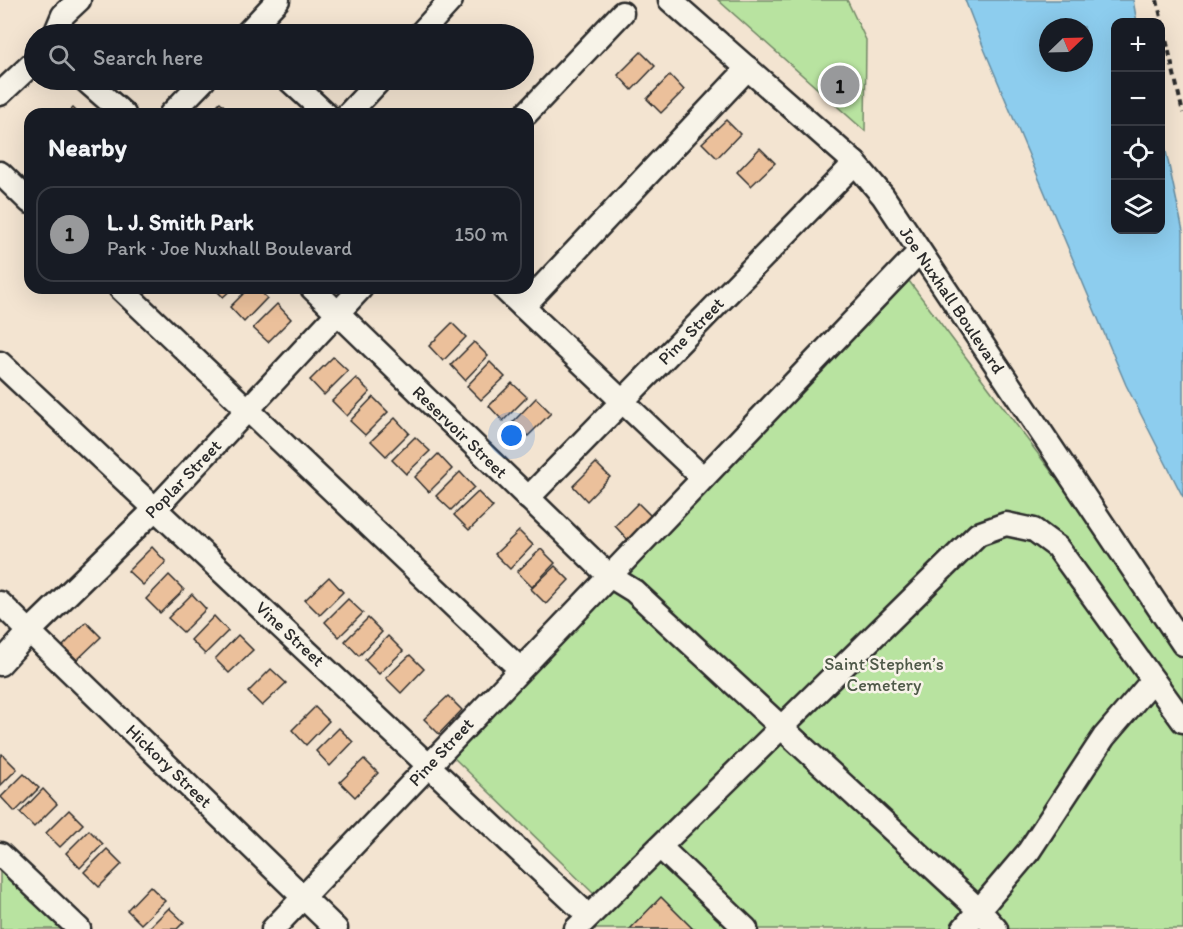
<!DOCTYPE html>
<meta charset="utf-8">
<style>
body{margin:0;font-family:Itim,sans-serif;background:#20242c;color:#f1f3f6}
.controls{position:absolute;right:18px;top:18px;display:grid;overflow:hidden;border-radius:12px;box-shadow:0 6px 24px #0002}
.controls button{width:54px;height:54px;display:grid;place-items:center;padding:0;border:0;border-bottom:2px solid #363941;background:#171b24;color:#f1f3f6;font:30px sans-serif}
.compass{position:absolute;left:1039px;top:18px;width:54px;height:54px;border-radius:50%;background:#171b24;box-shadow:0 6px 24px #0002;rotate:67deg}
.you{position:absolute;left:512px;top:436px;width:21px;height:21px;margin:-15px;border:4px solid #fff;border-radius:50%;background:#1a73e8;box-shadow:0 0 0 9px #1a73e833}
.badge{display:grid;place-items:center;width:39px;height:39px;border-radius:50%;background:#98999b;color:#111;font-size:20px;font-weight:700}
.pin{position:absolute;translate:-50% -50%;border:3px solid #fff;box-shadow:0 2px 6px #0006}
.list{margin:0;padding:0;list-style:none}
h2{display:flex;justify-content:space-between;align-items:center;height:78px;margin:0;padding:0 24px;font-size:26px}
h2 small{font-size:20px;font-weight:400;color:#9ea1a6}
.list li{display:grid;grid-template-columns:39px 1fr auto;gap:18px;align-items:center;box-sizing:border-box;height:96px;margin:0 12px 12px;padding:0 12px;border:2px solid #363941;border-radius:18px}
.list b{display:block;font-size:22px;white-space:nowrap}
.list p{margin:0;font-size:20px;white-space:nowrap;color:#9ea1a6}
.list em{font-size:20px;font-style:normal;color:#9ea1a6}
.icon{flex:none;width:33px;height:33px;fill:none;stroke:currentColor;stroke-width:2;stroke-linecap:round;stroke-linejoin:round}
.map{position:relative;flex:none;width:1183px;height:929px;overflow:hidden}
.search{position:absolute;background:#171b24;box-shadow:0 6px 24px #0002;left:24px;top:24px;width:510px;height:66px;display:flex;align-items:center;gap:15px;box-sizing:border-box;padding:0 21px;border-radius:33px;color:#9ea1a6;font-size:22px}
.panel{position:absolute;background:#171b24;box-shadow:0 6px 24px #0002;left:24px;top:108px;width:510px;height:186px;border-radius:18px}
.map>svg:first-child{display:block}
.green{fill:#b8e3a0;stroke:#728766;stroke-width:1.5}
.water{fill:#8dcdee;stroke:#668ca0;stroke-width:1.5;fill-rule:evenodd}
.building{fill:#ebc09b;stroke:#2b2b2b;stroke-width:1.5}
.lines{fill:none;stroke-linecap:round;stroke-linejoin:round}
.minor-casing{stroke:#2b2b2b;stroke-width:27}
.path{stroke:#2b2b2b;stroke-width:4;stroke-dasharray:6 4.5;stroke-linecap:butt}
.minor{stroke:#f7f3e8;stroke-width:22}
.labels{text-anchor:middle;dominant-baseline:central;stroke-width:5;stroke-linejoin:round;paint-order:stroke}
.street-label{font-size:18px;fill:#2b2b2b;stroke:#f7f3e8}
.park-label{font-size:18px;fill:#4e5948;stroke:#f7f3e8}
</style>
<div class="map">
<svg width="1183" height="929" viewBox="0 0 1183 929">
<rect width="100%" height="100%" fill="#f3e4d1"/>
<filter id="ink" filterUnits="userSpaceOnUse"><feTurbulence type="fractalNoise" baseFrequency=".0167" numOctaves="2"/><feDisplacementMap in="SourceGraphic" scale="12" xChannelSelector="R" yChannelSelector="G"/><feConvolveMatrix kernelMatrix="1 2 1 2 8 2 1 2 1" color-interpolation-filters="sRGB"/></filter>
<g filter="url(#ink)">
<g class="green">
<polygon points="718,0 847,0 866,40 865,131"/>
<polygon points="909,281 1183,648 1183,929 562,929 594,894 452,756"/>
<polygon points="0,854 79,929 0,929"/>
</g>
<path class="water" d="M965,0H1133L1137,22H1116V230H1160L1161,128L1183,231V497L1126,385L985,51ZM1048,27H1084V63H1048Z"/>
<g class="building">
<polygon points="641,52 655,66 632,90 618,75"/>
<polygon points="670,75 684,90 661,113 647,99"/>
<polygon points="220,102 232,114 208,114"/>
<polygon points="73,108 79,114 67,114"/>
<polygon points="726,120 740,134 717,158 702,143"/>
<polygon points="760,148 775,163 751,186 737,172"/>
<polygon points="214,288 233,288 223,297"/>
<polygon points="249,288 257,288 267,298 244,322 230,307"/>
<polygon points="277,304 291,319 268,342 253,328"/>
<polygon points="452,323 466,337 443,361 429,346"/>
<polygon points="474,342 488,356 465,380 451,365"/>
<polygon points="333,357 348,371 324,395 310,380"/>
<polygon points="490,362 505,377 481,400 467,386"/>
<polygon points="356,378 370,392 347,416 332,401"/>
<polygon points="512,383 527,397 503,421 489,406"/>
<polygon points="373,397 388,412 365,435 350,421"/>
<polygon points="536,398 551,413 528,436 513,422"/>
<polygon points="395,418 409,433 386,456 371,441"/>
<polygon points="415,437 430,451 406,474 392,460"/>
<polygon points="438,454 452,469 429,492 415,477"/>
<polygon points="596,463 610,477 587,501 573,486"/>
<polygon points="460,472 474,487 451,510 436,496"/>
<polygon points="478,492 493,507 469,530 454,515"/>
<polygon points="638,503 652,517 629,541 615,526"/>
<polygon points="519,531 533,545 510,569 495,554"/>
<polygon points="152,547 166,562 143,585 128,571"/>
<polygon points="541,549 555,563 532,587 517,572"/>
<polygon points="555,566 569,580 546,604 531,589"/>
<polygon points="169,575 184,590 160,613 146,599"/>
<polygon points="329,577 343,592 320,615 305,600"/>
<polygon points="192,594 206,609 183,632 168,618"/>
<polygon points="348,599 363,613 339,637 325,622"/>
<polygon points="214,616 228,631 205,654 191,640"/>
<polygon points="368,618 382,632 359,656 345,641"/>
<polygon points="86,622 101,637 77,660 63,646"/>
<polygon points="238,635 253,650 229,673 215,659"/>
<polygon points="388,636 403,651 379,674 365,660"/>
<polygon points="410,655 424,669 401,693 386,678"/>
<polygon points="271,669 286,683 262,706 248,692"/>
<polygon points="448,696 462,710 439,734 424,719"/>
<polygon points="315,707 329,721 306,745 292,730"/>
<polygon points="339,728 353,742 330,766 316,751"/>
<polygon points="2,754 17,769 0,786 0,757"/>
<polygon points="364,759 378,773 355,797 340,782"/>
<polygon points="24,774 39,788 15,812 1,797"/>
<polygon points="43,789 57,804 34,827 20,813"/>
<polygon points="69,810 83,824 60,847 46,833"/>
<polygon points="89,830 103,844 80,868 66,853"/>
<polygon points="107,849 122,864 99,887 84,872"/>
<polygon points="150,886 165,901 141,924 127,910"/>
<polygon points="661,897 693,929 630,929"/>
<polygon points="169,908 184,922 177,929 148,929"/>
</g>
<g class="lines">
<g class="minor-casing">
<g id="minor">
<polyline points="670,0 855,163 883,196 1183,644"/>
<polyline points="55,34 63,15 79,0"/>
<polyline points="246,34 278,0"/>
<polyline points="420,34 451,0"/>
<polyline points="85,80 124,114"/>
<polyline points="289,80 326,114"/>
<polyline points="0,94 34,62"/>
<polyline points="171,114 204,80"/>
<polyline points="348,114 380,80"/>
<polyline points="526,114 622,13"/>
<polyline points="0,173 30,202"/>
<polyline points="120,288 520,669"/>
<polyline points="312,288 608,575 634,591 980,911 996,929"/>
<polyline points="503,288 702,477"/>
<polyline points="523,307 748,68"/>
<polyline points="0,363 579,907"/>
<polyline points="528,498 855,163"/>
<polyline points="0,603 336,929"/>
<polyline points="0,664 30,631 155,509 361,288"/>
<polyline points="660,847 746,929"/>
<polyline points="0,854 79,929"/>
<polyline points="273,929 919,252"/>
<polyline points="576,929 978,534 1006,524 1034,530 1057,547 1183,721"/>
<polyline points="963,929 1029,851 1104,737 1153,680"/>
</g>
</g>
<polyline class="path" points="1157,0 1183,113"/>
<use href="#minor" class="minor"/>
</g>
</g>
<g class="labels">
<g class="street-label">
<text transform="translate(952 300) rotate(56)">Joe Nuxhall Boulevard</text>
<text transform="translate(691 331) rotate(-46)">Pine Street</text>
<text transform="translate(460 432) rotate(44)">Reservoir Street</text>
<text transform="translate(183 479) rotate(-46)">Poplar Street</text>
<text transform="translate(290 634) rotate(43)">Vine Street</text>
<text transform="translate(441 752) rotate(-47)">Pine Street</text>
<text transform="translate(169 766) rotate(44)">Hickory Street</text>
</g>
<g class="park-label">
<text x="884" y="664">Saint Stephen’s<tspan x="884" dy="21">Cemetery</tspan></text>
</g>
</g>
</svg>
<div class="controls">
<button>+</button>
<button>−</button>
<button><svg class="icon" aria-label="locate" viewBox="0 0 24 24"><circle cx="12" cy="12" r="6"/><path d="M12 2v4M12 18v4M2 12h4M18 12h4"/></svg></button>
<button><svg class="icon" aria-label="layers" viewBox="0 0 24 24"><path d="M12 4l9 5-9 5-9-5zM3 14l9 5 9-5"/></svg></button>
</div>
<svg class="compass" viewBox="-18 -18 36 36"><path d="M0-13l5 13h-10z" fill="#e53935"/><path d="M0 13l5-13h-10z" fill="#9ea1a6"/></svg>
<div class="you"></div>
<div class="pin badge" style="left:840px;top:85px">1</div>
<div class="search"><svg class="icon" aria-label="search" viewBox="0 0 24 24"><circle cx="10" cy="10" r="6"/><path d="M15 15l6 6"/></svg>Search here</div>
<section class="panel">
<h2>Nearby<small></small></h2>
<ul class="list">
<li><span class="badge">1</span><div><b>L. J. Smith Park</b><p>Park · Joe Nuxhall Boulevard</p></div><em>150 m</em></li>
</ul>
</section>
</div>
